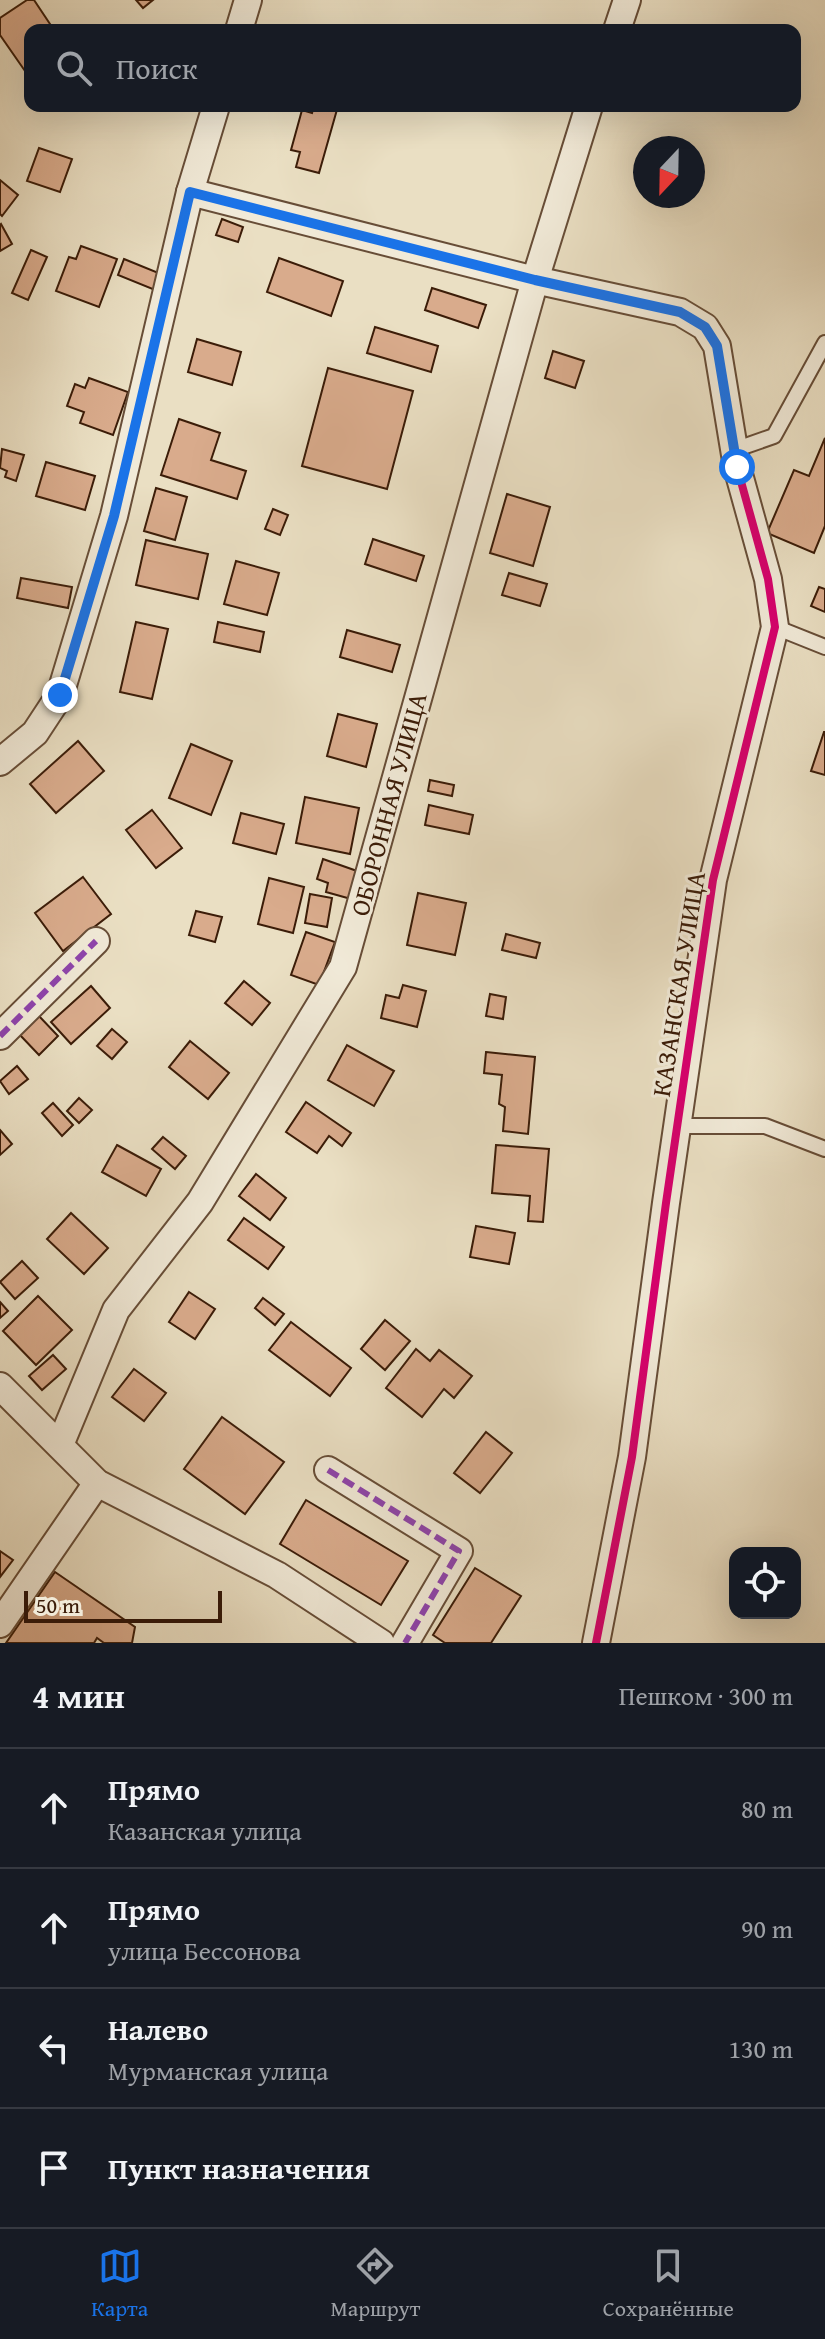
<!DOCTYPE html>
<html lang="ru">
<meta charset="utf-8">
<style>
body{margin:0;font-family:"Gentium Book Plus",serif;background:#242831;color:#f1f3f6}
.controls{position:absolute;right:24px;bottom:24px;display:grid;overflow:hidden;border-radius:16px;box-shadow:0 8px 32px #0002}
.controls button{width:72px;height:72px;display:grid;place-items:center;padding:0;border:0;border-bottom:2px solid #363941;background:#171b24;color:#f1f3f6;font:40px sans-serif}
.compass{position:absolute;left:633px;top:136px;width:72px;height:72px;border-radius:50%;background:#171b24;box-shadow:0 8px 32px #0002;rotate:202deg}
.scale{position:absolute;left:24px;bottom:20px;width:198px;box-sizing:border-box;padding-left:8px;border:4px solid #3b1c08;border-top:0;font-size:22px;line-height:28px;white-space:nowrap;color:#3b1c08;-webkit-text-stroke:6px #f1ead8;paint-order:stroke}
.stop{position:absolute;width:24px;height:24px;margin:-18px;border:6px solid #1a73e8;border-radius:50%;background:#fff}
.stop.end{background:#1a73e8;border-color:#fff;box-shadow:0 2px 8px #0008}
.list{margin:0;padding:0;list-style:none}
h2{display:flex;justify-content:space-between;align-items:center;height:104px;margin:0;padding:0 32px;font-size:34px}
h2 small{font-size:26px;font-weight:400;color:#9ea1a6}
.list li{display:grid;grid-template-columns:52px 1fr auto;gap:24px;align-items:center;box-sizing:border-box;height:120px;padding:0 32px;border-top:2px solid #363941}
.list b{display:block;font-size:30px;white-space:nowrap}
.list p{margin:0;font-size:26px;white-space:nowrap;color:#9ea1a6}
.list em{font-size:26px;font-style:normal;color:#9ea1a6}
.icon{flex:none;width:44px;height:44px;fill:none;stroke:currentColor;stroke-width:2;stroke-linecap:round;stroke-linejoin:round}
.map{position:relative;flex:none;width:825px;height:1643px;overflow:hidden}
.search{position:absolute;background:#171b24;box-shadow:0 8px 32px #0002;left:24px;right:24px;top:24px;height:88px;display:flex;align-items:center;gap:20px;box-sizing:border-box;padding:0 28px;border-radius:16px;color:#9ea1a6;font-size:30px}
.sheet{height:584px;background:#171b24}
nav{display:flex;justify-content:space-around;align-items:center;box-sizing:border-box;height:112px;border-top:2px solid #363941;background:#171b24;font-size:22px;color:#9ea1a6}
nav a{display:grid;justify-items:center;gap:4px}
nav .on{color:#1a73e8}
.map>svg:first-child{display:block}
.building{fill:#d9ab8c;stroke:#3b1c08;stroke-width:2}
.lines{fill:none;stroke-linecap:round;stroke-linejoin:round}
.lane-casing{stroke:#674d37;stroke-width:18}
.street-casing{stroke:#674d37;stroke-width:30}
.lane{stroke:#f1ead8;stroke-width:14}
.street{stroke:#f1ead8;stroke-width:26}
.quiet{stroke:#8e44ad;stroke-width:6;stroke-dasharray:12 6;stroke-linecap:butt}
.cycleway-casing{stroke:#f1ead8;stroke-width:13}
.cycleway{stroke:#d6006c;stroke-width:8}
.route{stroke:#1a73e8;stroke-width:10}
.labels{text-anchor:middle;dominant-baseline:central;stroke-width:6;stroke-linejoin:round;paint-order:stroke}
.street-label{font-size:26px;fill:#3b1c08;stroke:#f1ead8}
</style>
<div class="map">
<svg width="825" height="1643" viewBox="0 0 825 1643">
<rect width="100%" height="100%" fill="#eadfc3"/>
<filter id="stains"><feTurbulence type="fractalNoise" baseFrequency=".0025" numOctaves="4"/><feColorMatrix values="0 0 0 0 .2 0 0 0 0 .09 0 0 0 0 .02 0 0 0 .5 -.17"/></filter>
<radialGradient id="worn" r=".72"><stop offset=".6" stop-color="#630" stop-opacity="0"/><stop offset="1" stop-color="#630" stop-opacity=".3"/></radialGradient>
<g class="building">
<polygon points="27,0 34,0 54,30 30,30 30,68 25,71 0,35 0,18"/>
<polygon points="136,0 153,0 143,8"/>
<polygon points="314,106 338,106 319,173 296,167 300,152 291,150 302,110 312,113"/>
<polygon points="39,148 72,159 60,192 27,181"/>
<polygon points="0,180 18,195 2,216 0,214"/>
<polygon points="222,219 243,227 238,242 216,235"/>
<polygon points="1,224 12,244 0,251 0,225"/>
<polygon points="81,246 117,259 99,307 56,291 69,257 76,259"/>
<polygon points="31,250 47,257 28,300 12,293"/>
<polygon points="279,258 343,281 331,316 267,292"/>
<polygon points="124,259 161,274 155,290 118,275"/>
<polygon points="432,288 486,305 478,328 425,310"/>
<polygon points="375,327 438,346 431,372 367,353"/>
<polygon points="197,339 241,352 232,385 188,372"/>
<polygon points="553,351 584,361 575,388 545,378"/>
<polygon points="328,368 413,391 387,489 302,466"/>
<polygon points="89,378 128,392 113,435 80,423 84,412 67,406 75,384 85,388"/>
<polygon points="179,419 220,433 211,460 246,471 237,499 161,475"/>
<polygon points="825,438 825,526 814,553 767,533 794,470 809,476"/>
<polygon points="2,449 24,455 16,481 5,477 7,471 0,468"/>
<polygon points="46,462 95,476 85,510 36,496"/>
<polygon points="156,488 187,497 175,540 144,531"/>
<polygon points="507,494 550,507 533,566 490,553"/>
<polygon points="273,509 288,515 280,535 265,529"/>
<polygon points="373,539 424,556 416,581 365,564"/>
<polygon points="146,540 208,554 198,599 136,585"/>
<polygon points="236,561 279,573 267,615 224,604"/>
<polygon points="509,573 547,584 540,606 502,595"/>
<polygon points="21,578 72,587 68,608 17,598"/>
<polygon points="819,587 825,589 825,612 811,606"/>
<polygon points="136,622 168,629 152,699 120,692"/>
<polygon points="218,622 264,632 260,652 214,642"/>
<polygon points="347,630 400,645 392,672 340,657"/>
<polygon points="338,714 377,724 366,767 327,756"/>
<polygon points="824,732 825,732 825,775 811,771"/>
<polygon points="78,741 104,771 56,813 30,784"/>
<polygon points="191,744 232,761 211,815 169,798"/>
<polygon points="430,780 454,785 452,796 428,791"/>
<polygon points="305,797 359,808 350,854 296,843"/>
<polygon points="429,805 473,815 469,834 425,825"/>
<polygon points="152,810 182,848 156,868 126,830"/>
<polygon points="241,813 284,824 276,854 233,843"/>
<polygon points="323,859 357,871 351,899 326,892 328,883 317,879"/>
<polygon points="83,877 111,914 63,951 35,913"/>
<polygon points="269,878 304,887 293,933 258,924"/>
<polygon points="418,893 466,903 455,955 407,945"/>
<polygon points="310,894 332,898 327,927 305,923"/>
<polygon points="196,911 222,917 215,942 189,935"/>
<polygon points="306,932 335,942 319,985 291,975"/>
<polygon points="506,934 540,943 536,958 502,950"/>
<polygon points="244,981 270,1003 252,1025 225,1003"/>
<polygon points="403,985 426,991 417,1027 381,1018 386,995 399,998"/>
<polygon points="91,986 110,1008 71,1044 51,1022"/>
<polygon points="490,994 506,997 503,1019 486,1016"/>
<polygon points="39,1016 58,1036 39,1055 19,1034"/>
<polygon points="112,1029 127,1042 112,1059 97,1046"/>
<polygon points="190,1041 229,1073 208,1099 169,1067"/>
<polygon points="347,1045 394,1071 374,1106 328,1080"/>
<polygon points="486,1052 535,1057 528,1134 503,1131 505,1107 499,1104 502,1075 484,1073"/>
<polygon points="17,1066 28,1079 9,1094 0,1081"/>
<polygon points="79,1098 92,1110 79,1123 67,1111"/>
<polygon points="306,1102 351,1133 342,1146 329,1136 317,1153 286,1132"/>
<polygon points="53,1103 73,1125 62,1136 42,1113"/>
<polygon points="0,1130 12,1144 0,1155"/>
<polygon points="163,1137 186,1156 175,1169 152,1149"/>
<polygon points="117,1145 161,1169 146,1196 102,1172"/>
<polygon points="496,1145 549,1149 543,1222 528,1221 530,1196 492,1193"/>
<polygon points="256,1174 286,1198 270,1220 239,1196"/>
<polygon points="71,1213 108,1248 84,1274 47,1239"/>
<polygon points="244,1218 284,1247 268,1269 228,1240"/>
<polygon points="476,1226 515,1233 509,1264 470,1257"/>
<polygon points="22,1261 38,1278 15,1299 0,1282"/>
<polygon points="189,1292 215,1309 195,1339 169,1322"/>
<polygon points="38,1296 72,1330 36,1365 3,1331"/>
<polygon points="263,1298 284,1314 275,1325 255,1308"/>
<polygon points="0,1302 8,1311 0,1318"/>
<polygon points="385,1320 410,1341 385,1370 361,1349"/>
<polygon points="291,1322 351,1368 330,1396 269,1350"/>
<polygon points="416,1349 430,1361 439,1350 472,1376 454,1398 444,1389 422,1417 386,1388"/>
<polygon points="53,1355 66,1369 42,1390 29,1376"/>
<polygon points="134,1369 166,1393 144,1421 112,1397"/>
<polygon points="222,1417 284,1462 245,1514 184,1469"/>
<polygon points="486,1432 512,1453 480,1493 454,1473"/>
<polygon points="306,1500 408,1561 381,1605 280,1544"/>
<polygon points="0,1551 13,1560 0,1577"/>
<polygon points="475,1568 521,1596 491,1643 445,1643 433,1635"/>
<polygon points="55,1572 135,1627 132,1643 104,1643 97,1638 94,1643 6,1643"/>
</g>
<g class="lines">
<g class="lane-casing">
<g id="lane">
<polyline points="734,450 774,436 825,343"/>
<polyline points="775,627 825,647"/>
<polyline points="677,1126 765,1126 825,1149"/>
</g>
</g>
<g class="street-casing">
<g id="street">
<polyline points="239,30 248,0"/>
<polyline points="617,30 627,0"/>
<polyline points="190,192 535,280 680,312 705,327 717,346 737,467 768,579 775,627 713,880 666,1203 632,1457 596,1643"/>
<polyline points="0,762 35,733 60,695 114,516 190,192 216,106"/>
<polyline points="0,1036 96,941"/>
<polyline points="0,1386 97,1483 277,1575 381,1643"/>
<polyline points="60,1445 116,1310 200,1202 343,967 535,280 589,106"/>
<polyline points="328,1470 459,1551 405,1643"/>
<polyline points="0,1624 97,1483"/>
</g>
</g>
<use href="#lane" class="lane"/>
<use href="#street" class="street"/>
<g class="quiet">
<polyline points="0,1036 96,941"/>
<polyline points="328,1470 459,1551 405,1643"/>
</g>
<g class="cycleway-casing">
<polyline id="cycleway" points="190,192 535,280 680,312 705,327 717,346 737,467 768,579 775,627 713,880 666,1203 632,1457 596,1643"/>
</g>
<use href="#cycleway" class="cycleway"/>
</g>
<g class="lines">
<polyline class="route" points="60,695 114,516 190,192 535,280 680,312 705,327 717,346 737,467"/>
</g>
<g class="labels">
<g class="street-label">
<text transform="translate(388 804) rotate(-75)">ОБОРОННАЯ УЛИЦА</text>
<text transform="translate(678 984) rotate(-81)">КАЗАНСКАЯ УЛИЦА</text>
</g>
</g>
<rect width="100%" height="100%" filter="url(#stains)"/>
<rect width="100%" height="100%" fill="url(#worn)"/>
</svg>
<div class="controls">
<button><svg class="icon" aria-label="locate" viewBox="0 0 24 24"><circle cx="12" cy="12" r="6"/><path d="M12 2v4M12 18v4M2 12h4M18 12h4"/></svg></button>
</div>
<svg class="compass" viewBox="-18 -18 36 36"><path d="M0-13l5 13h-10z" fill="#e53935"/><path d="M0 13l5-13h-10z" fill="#9ea1a6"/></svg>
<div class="scale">50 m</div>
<div class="stop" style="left:737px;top:467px"></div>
<div class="stop end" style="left:60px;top:695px"></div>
<div class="search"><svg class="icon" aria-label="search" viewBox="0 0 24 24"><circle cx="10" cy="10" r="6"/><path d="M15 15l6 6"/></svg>Поиск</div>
</div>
<section class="sheet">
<h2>4 мин<small>Пешком · 300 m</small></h2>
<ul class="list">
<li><svg class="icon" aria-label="ahead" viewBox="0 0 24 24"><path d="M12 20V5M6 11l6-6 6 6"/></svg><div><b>Прямо</b><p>Казанская улица</p></div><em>80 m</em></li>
<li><svg class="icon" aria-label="ahead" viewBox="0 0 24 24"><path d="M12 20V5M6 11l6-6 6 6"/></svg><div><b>Прямо</b><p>улица Бессонова</p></div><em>90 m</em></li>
<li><svg class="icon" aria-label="left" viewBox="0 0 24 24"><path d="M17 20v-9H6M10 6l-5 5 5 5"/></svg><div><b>Налево</b><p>Мурманская улица</p></div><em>130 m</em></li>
<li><svg class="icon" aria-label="arrive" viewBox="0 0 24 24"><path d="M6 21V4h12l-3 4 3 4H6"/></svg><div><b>Пункт назначения</b></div></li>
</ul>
</section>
<nav>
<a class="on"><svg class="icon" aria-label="map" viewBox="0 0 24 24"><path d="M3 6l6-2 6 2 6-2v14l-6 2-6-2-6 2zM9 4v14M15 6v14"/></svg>Карта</a>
<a><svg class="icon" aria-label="directions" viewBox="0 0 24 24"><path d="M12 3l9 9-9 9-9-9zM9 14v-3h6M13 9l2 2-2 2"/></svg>Маршрут</a>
<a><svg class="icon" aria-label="saved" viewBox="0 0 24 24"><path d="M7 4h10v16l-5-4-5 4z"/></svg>Сохранённые</a>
</nav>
